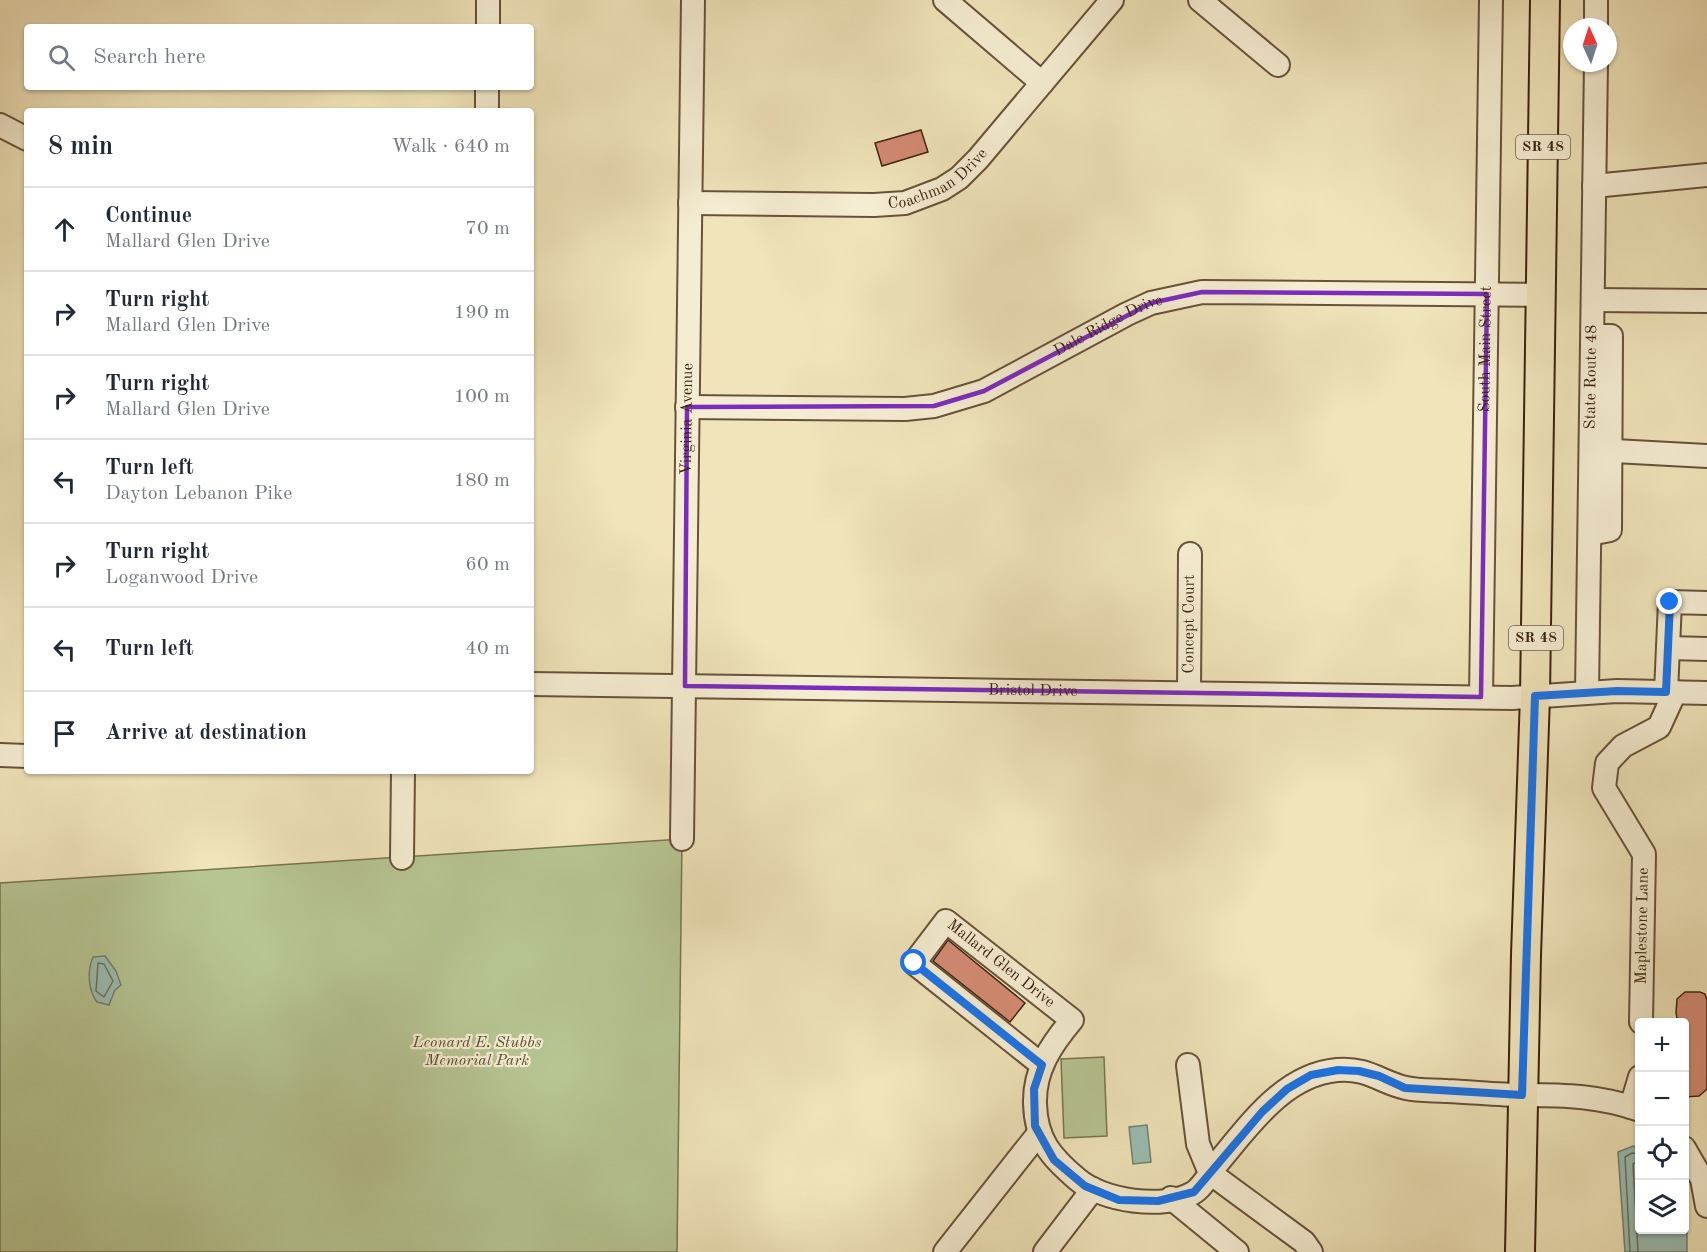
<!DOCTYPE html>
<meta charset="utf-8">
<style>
body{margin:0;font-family:"Old Standard TT",serif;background:#f6f6f7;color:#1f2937}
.controls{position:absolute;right:18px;bottom:18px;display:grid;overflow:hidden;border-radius:6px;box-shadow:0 2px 4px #0004}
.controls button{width:54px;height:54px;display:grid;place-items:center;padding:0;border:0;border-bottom:2px solid #e0e1e3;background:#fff;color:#1f2937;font:30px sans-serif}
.compass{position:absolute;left:1563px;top:18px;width:54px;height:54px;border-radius:50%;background:#fff;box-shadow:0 2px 4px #0004;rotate:357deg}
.stop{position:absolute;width:18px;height:18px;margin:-14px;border:4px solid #1a73e8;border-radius:50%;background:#fff}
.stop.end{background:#1a73e8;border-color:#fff;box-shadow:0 2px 6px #0008}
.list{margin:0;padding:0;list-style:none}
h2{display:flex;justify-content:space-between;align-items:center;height:78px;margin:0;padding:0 24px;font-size:26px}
h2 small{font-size:20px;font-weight:400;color:#747a83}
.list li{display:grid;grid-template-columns:39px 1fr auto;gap:18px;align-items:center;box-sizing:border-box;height:84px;padding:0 24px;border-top:2px solid #e0e1e3}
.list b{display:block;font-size:22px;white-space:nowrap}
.list p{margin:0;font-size:20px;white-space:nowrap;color:#747a83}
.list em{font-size:20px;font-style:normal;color:#747a83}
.icon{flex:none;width:33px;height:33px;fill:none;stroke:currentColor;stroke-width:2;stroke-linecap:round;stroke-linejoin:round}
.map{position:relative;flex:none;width:1707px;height:1252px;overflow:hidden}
.search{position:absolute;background:#fff;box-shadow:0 2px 4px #0004;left:24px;top:24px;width:510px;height:66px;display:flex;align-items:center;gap:15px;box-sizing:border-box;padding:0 21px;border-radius:6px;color:#747a83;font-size:22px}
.panel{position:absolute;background:#fff;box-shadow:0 2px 4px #0004;left:24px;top:108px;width:510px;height:666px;border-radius:6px}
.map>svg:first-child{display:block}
.green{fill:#b6c592;stroke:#787450;stroke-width:1.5}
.water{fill:#9abeb2;stroke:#748070;stroke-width:1.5}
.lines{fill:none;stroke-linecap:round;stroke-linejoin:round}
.shore{stroke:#6a7060;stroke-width:1.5}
.building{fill:#d48b74;stroke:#3b220e;stroke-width:1.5}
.minor-casing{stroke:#685239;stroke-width:26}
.major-casing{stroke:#3b220e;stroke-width:32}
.minor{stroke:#f5edd2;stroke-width:22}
.major{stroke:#f0e4ba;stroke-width:28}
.route{stroke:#1a73e8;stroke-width:8}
.marked{fill:none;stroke:#7b2cbf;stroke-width:4.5;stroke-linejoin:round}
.labels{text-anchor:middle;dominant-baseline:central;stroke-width:4.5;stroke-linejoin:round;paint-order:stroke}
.shield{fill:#f5edd2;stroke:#735f49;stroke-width:1.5}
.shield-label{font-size:15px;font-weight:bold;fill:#3b220e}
.street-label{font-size:16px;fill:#3b220e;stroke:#f5edd2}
.park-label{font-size:16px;font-style:italic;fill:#5a4b2f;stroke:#f5edd2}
</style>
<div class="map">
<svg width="1707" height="1252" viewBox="0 0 1707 1252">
<rect width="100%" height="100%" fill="#f0e4ba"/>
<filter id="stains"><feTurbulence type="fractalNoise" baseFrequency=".00333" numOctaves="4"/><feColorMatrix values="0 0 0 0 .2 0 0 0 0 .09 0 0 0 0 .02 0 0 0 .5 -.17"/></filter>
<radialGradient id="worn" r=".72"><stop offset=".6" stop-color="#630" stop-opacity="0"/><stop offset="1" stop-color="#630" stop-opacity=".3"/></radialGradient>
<g class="green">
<polygon points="682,839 677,1252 0,1252 0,883"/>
<polygon points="1104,1057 1107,1136 1064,1138 1061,1059"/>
</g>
<g class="water">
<path d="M105,956L116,971L121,985L115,990L109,1005L97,1002C88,990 87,971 93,957Z"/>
<polygon points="1147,1125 1151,1162 1133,1164 1129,1127"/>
<polygon points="1633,1146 1639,1148 1640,1230 1684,1230 1685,1215 1687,1219 1687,1252 1625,1252 1618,1152"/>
</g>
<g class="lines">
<g class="shore">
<polygon points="98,963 104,964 113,981 104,997 96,991"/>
<polyline points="1630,1252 1625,1157 1632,1153 1640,1154"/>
<polyline points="1638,1252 1633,1164 1640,1161"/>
</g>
</g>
<g class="building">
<polygon points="921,130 928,152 882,166 875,143"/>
<polygon points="948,940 1025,1003 1010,1022 933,961"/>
<polygon points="1685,992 1700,992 1705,994 1707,1000 1707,1089 1699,1096 1684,1097 1684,1023 1678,1023 1676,1013 1677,999"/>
</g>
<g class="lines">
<g class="minor-casing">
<g id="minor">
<polyline points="945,0 1042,83"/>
<polyline points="1200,0 1278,65"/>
<polyline points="488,27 488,0"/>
<polyline points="1596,27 1596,0"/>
<polyline points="487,111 487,87"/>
<polyline points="0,125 27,139"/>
<polyline points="1594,186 1707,175"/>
<path id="s1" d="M690,203L874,205L905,203L942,189L959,178L978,159L1112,0"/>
<polyline points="1593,300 1707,301"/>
<path id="s2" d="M687,407L905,409L934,406L984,391L1127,314L1151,303L1202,292L1541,295"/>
<polyline points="1596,450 1707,456"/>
<polyline points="1590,534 1610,530 1611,336 1593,336"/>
<polyline points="1668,648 1707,649"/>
<path id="s3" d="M531,684L1512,698L1617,691L1707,693"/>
<path id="s4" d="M1587,692L1596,63"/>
<polyline points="1666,692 1670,602 1707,603"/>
<path id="s5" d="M1189,693L1190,554"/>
<path id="s6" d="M1481,697L1491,0"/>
<polyline points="0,755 27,756"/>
<path id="s7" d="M682,839L693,0"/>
<polyline points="402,858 403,771"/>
<path id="s8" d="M1641,1022L1644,854L1604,788L1607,763L1623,746L1659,727L1675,692"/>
<path id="s9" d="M1042,1065L914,963L946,921L1072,1020C1051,1045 1034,1070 1035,1104C1036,1140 1051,1157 1077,1179C1102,1201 1164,1210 1193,1193C1202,1188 1210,1173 1216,1165C1249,1126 1283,1075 1337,1070C1367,1067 1382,1083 1406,1088C1419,1091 1434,1090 1447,1091C1473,1092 1498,1095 1524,1095C1565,1095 1601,1096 1640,1110"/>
<polyline points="1188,1065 1198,1144 1210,1173 1304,1242 1311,1252"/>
<polyline points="1631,1107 1640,1077"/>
<polyline points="1684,1148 1702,1179 1707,1206"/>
<polyline points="1171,1198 1237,1252"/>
<polyline points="945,1252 1039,1133"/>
<polyline points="1045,1252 1093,1189"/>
</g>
</g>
<g class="major-casing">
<polyline id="major" points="1520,1252 1526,955 1535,696 1545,0"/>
</g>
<use href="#minor" class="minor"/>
<use href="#major" class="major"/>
</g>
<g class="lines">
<polyline class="route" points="914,963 1042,1065 1034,1089 1035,1126 1054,1160 1085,1186 1119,1200 1158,1201 1194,1192 1262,1112 1287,1089 1311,1075 1338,1070 1359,1071 1379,1076 1405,1088 1522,1095 1535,696 1617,691 1666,692 1670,602"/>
</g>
<path class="marked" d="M1202,292L1487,294L1481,697L685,686L687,407L934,406L984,391L1151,303Z"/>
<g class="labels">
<g class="shield">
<rect x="1516" y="135" width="54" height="24" rx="4.5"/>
<rect x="1509" y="626" width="54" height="24" rx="4.5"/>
</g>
<g class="shield-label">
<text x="1543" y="147">SR 48</text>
<text x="1536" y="638">SR 48</text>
</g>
<g class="street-label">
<text stroke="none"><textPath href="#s1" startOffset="255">Coachman Drive</textPath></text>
<text stroke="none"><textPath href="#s2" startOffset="440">Dale Ridge Drive</textPath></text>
<text stroke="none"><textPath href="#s6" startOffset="348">South Main Street</textPath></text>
<text stroke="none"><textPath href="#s4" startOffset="315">State Route 48</textPath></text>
<text stroke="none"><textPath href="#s7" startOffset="420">Virginia Avenue</textPath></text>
<text stroke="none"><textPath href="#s5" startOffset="69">Concept Court</textPath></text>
<text stroke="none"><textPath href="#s3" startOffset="502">Bristol Drive</textPath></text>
<text stroke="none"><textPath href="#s8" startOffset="96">Maplestone Lane</textPath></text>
<text stroke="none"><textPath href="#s9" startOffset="286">Mallard Glen Drive</textPath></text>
</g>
<g class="park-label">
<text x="477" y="1043">Leonard E. Stubbs<tspan x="477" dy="18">Memorial Park</tspan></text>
</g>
</g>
<rect width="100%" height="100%" filter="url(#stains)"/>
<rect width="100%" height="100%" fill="url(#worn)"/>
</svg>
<div class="controls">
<button>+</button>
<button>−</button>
<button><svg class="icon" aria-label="locate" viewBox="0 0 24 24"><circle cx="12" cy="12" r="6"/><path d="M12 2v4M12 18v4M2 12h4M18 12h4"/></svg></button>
<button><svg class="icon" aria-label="layers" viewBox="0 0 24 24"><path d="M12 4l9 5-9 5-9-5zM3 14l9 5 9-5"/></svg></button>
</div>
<svg class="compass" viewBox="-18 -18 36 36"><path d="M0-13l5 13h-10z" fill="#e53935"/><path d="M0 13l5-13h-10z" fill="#747a83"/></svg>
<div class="stop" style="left:914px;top:963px"></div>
<div class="stop end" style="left:1670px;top:602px"></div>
<div class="search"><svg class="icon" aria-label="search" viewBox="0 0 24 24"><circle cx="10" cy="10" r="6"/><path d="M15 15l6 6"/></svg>Search here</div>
<section class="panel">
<h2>8 min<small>Walk · 640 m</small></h2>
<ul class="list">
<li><svg class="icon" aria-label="ahead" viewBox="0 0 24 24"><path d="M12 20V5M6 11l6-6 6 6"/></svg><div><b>Continue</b><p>Mallard Glen Drive</p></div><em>70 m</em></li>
<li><svg class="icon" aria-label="right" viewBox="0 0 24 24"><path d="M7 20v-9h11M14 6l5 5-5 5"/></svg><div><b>Turn right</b><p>Mallard Glen Drive</p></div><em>190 m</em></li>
<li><svg class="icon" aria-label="right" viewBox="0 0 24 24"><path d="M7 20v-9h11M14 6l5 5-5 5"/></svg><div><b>Turn right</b><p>Mallard Glen Drive</p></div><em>100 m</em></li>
<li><svg class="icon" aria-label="left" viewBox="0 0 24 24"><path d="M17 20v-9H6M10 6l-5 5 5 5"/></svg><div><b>Turn left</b><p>Dayton Lebanon Pike</p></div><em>180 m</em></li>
<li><svg class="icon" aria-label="right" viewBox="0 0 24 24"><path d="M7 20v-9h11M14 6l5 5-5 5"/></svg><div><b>Turn right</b><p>Loganwood Drive</p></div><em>60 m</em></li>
<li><svg class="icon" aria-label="left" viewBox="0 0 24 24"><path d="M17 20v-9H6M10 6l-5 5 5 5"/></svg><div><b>Turn left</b></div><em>40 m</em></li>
<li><svg class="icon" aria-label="arrive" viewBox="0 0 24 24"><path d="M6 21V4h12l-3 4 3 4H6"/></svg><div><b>Arrive at destination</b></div></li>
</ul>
</section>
</div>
